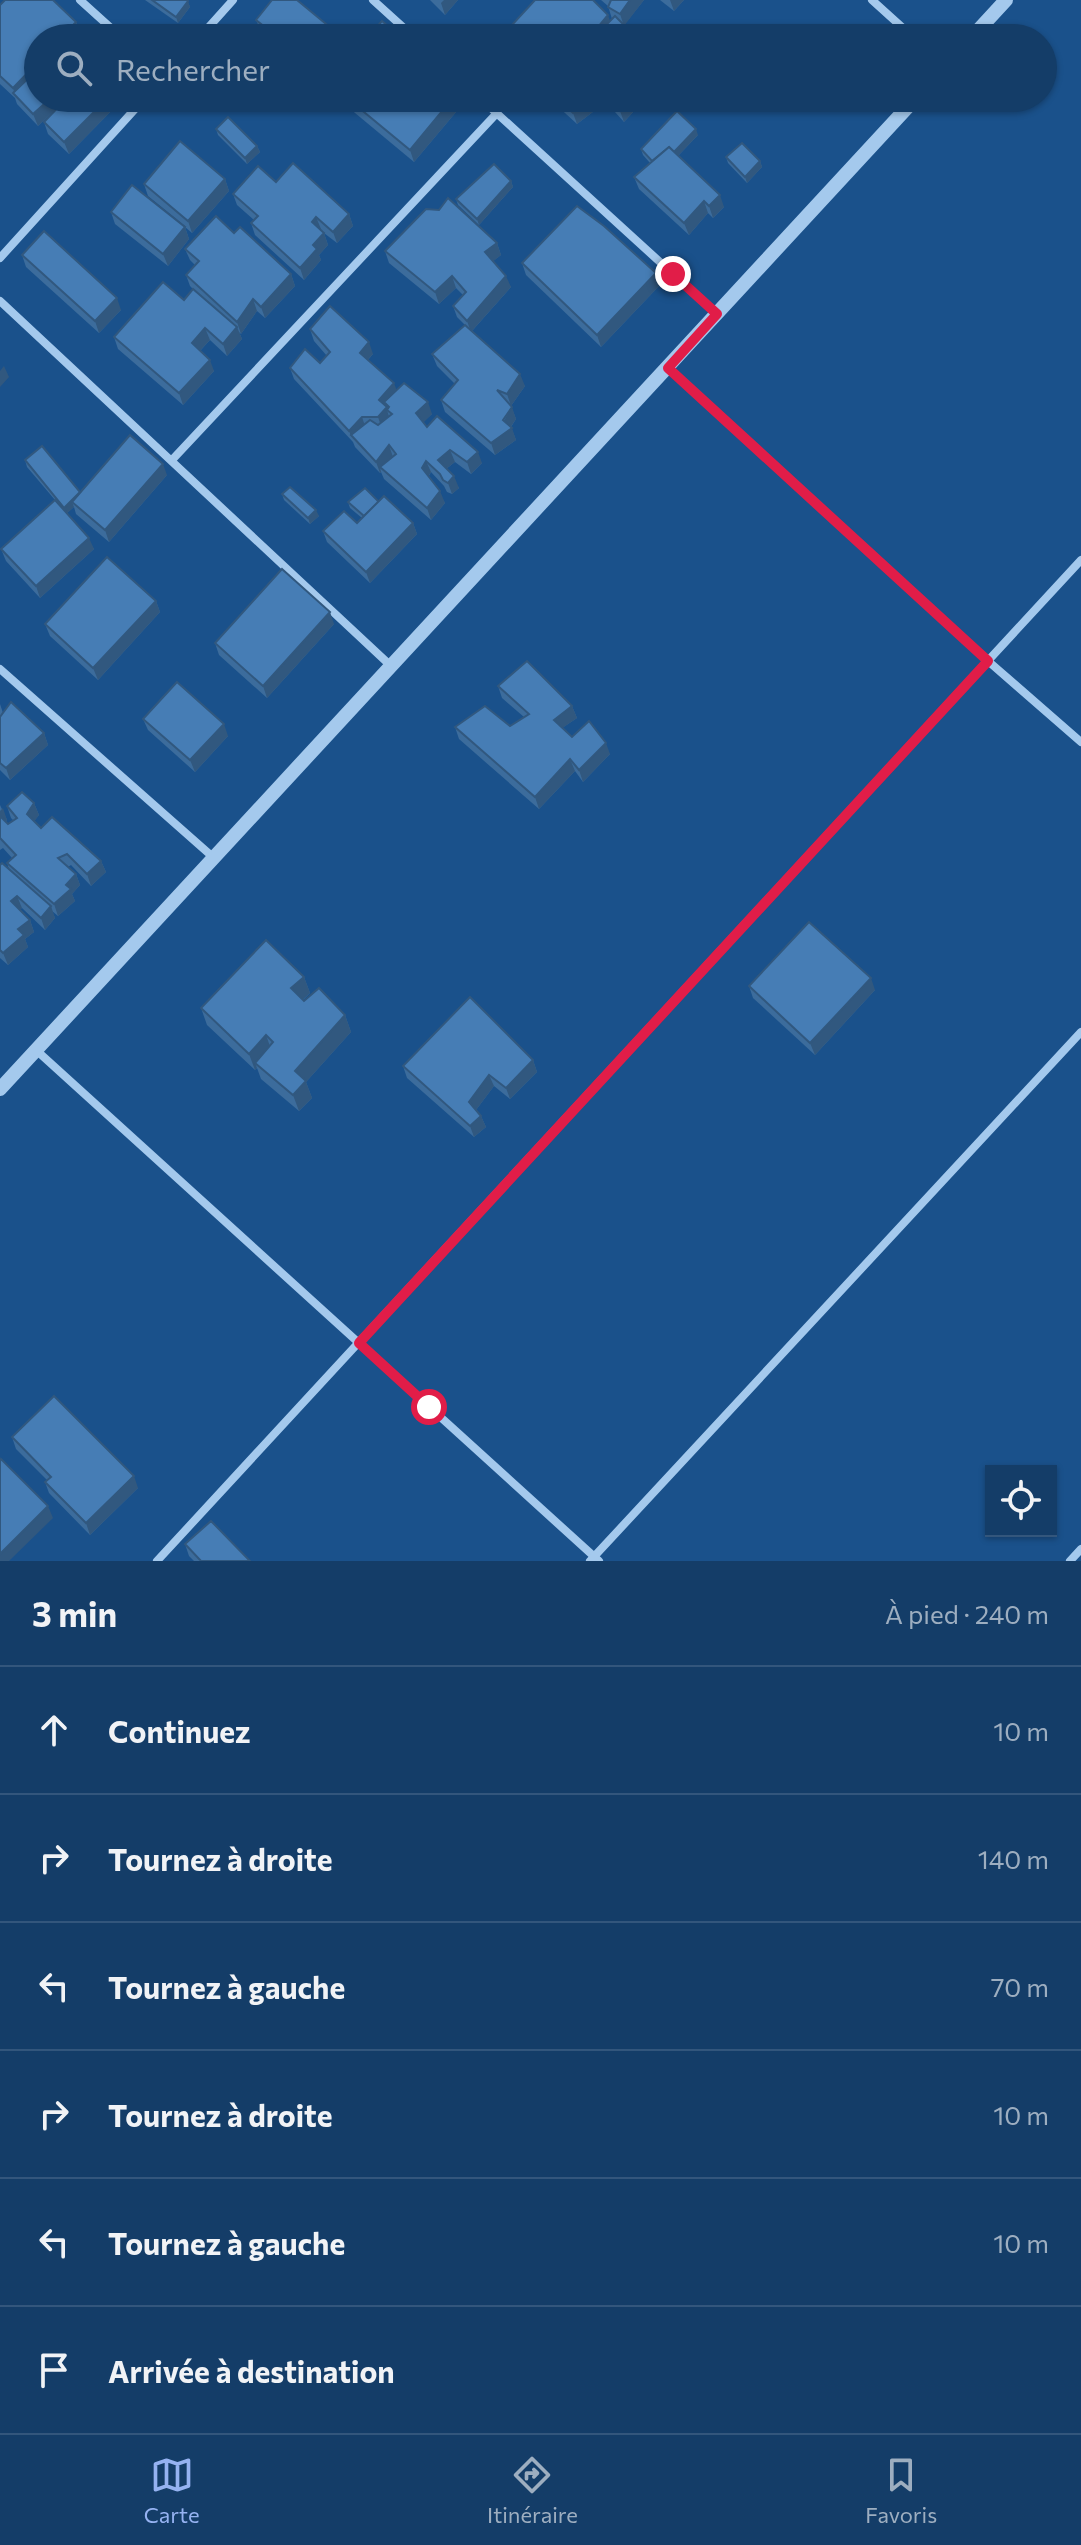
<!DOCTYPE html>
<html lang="fr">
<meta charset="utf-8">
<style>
body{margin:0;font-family:Commissioner,sans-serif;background:#1d446e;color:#f1f3f6}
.controls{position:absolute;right:24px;bottom:24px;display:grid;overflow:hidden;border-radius:0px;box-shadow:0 2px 6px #0004}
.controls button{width:72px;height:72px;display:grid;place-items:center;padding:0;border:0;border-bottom:2px solid #33567c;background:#143d68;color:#f1f3f6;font:40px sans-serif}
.stop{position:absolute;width:24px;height:24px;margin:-18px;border:6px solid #e11d48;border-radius:50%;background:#fff}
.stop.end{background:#e11d48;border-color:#fff;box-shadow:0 2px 8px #0008}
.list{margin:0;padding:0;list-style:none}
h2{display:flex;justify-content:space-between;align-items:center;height:104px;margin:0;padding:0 32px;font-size:34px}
h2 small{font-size:26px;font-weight:400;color:#9daec0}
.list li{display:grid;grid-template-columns:52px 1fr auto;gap:24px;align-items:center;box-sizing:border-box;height:128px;padding:0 32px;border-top:2px solid #33567c}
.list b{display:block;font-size:30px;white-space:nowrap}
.list em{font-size:26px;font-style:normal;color:#9daec0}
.icon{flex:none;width:44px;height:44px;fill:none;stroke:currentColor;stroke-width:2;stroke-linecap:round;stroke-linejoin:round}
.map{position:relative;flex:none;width:1081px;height:1561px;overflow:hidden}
.search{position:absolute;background:#143d68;box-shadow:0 2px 6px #0004;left:24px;right:24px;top:24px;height:88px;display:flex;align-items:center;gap:20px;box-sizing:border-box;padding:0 28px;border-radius:44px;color:#9daec0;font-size:30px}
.sheet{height:872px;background:#143d68}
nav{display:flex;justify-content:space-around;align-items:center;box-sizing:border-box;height:112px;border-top:2px solid #33567c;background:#143d68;font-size:22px;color:#9daec0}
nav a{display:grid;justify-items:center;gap:4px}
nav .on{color:#95b2f1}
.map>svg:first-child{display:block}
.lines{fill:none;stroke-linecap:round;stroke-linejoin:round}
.minor{stroke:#a4c9ed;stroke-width:8}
.tertiary{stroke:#a4c9ed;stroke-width:14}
.wall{fill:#3c6c9c}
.shaded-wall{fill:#31587f}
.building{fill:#467db5;stroke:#31587f;stroke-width:2}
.route{stroke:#e11d48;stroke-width:10}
</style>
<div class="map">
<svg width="1081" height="1561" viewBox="0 0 1081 1561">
<rect width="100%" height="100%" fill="#1a518b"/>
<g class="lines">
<g class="minor">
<polyline points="80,0 122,38"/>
<polyline points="373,0 415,38"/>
<polyline points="872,0 914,38"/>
<polyline points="199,38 233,0"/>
<polyline points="480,98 717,314"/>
<polyline points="0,258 145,98"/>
<polyline points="0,301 391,666"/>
<polyline points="668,368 988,661 1081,742"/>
<polyline points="172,460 497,113"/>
<polyline points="0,669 214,858"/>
<polyline points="36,1050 599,1561"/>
<polyline points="157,1561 1081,560"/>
<polyline points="590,1561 1081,1032"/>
<polyline points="1070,1561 1081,1549"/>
</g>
<g class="tertiary">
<polyline points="971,38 1006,0"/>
<polyline points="0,1089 916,98"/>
</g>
</g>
<g class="wall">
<polygon points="145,0 187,0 190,7 178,23"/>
<polygon points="430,0 458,0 445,15"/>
<polygon points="601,0 644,0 624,25 637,38 606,38 605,35 500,38 610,21 612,19 608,6"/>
<polygon points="660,0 684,0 674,11"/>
<polygon points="0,5 76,22 80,30 124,98 69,154 48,134 44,122 64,101 38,126 17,104 15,98 0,84"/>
<polygon points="256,20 343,38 269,38 261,31"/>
<polygon points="337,98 466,98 467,99 414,162"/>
<polygon points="536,98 646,98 624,122 606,102 577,124 553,102 552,99 547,106"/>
<polygon points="216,129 257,146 260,152 247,164 218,135"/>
<polygon points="698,135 678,156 724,207 713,218 708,213 689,235 639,189 634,177 650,163 643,155 641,149"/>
<polygon points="726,157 760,161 762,167 747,183 728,163"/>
<polygon points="225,179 229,191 192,233 185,227 189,239 168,266 115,224 111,212 185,226 148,196 144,184"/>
<polygon points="511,181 513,187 479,225 458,205 456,199"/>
<polygon points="276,182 349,214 353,226 337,243 320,230 324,233 328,245 319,255 321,260 304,280 255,235 251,223 254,220 237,205 233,194"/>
<polygon points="234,233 291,274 295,286 265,318 257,311 241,334 239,332 242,339 227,356 210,340 200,351 214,371 183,405 118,349 114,337 184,300 195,291 190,286 186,275 195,265 190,260 185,249"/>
<polygon points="497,243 501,255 493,261 511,287 472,331 525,386 511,406 516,419 511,427 516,440 495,455 445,412 441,400 455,384 437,366 432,354 465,325 457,317 453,306 463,295 456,288 439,304 389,263 385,251"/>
<polygon points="22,255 121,310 99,333 26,267"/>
<polygon points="522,263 656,273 660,285 601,347 526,275"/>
<polygon points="310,329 373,354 368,360 396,390 432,414 423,422 427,427 482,463 471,474 455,462 446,469 459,488 452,494 447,492 444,486 431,472 429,476 445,503 431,520 384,479 381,472 380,473 355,447 353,442 294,379 290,368 320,363 327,356 314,341"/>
<polygon points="25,460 80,492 167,475 109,542 76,514 74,507 67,513 94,549 40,598 6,561 1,549 55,500 27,467"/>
<polygon points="282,494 319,516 310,524 284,500"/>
<polygon points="348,502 379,502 413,523 417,534 370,583 327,542 323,531 357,523 362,518 350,508"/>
<polygon points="156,601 160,612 98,680 50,636 45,624"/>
<polygon points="334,624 267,698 219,655 215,643"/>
<polygon points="498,686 572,706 577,718 562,728 572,737 610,754 583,782 575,771 539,809 459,739 455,727 510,726 524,717 502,698"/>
<polygon points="0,704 3,713 44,733 48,745 10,780 0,770"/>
<polygon points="143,719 228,736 195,772 148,730"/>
<polygon points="34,803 39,815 34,821 41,828 101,861 106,872 91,886 71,865 68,867 76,874 80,885 72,894 75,901 58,916 52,911 55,918 45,930 22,908 19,910 30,920 34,932 25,939 28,947 8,965 0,958 0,865 9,869 7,863 12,858 3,848 0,850 0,805 7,820 6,821 8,824 14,821 11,818 7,806"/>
<polygon points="304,977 310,993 303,1000 345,1015 351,1032 306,1082 312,1098 299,1111 261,1079 257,1068 255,1070 207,1025 201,1008"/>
<polygon points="749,986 875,990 815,1055 753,998"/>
<polygon points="533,1060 537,1072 510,1099 494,1086 476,1110 481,1116 486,1127 474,1137 407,1078 403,1066"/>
<polygon points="12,1437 138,1488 90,1535 49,1493 45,1482 47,1480 16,1449"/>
<polygon points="185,1544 250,1561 194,1561 189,1556"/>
</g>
<g class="shaded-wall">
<polygon points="444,0 458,0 445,15 441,3"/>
<polygon points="630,0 644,0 624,26 620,14"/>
<polygon points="670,0 684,0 674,11"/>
<polygon points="188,1 190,7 178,23 176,17"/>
<polygon points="608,15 612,27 603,28 605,35 603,38 589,38"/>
<polygon points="76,22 80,33 76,38 61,38"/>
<polygon points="38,62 38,78 15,95 13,88"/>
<polygon points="51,98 67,98 38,126 33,114"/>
<polygon points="108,98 124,98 69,154 64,142"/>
<polygon points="453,98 467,99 414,162 410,150"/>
<polygon points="544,98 552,98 552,99 547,106"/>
<polygon points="592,98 605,98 606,102 577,124 573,113"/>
<polygon points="631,98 646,98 624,122 620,111"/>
<polygon points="696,129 698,135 675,159 673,153"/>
<polygon points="257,146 260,152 247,164 245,158"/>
<polygon points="760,161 762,167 747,183 745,177"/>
<polygon points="225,179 229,191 192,233 188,221"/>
<polygon points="511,181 513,187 479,225 477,219"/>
<polygon points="720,195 724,207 713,218 709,206"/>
<polygon points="704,201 708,213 689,235 684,223"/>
<polygon points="349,214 353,226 337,243 333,232"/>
<polygon points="316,217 321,229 316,233 312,222"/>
<polygon points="185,227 189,239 168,266 163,254"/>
<polygon points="324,233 328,245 319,255 321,260 304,280 300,268 313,245"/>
<polygon points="497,243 501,255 490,264 485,252"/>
<polygon points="656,273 660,285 601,347 597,335"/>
<polygon points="291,274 295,286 265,318 261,307"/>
<polygon points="452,276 456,288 439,304 435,292"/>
<polygon points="506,276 511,287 471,332 467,321"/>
<polygon points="117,298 121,310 99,333 95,321"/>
<polygon points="253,299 257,311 241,334 237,322"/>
<polygon points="237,327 242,339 227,356 223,344"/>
<polygon points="205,328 210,340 196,355 192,343"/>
<polygon points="369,342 373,354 364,364 360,353"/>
<polygon points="210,360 214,371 183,405 179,393"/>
<polygon points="4,366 9,377 0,387 0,371"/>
<polygon points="520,374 525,386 511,406 507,394"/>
<polygon points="394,383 398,394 384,402 389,412 387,410 390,420 382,429 378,417 379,400"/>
<polygon points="428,402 432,414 421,425 416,413"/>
<polygon points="512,407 516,419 508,431 512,428 516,440 495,455 491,443"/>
<polygon points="362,417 366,429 351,436 349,431"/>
<polygon points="389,445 393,457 380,467 381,472 380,473 376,462"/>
<polygon points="450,450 455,462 442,472 438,460"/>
<polygon points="478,452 482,463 471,474 467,462"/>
<polygon points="426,461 431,472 426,480 422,468"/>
<polygon points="163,464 167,475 109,542 105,530"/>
<polygon points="454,476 459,488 452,494 448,483"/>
<polygon points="440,491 445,503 431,520 427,508"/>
<polygon points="81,493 72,502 74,507 66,514 64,508"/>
<polygon points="316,510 319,516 310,524 308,518"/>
<polygon points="413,523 417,534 370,583 366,572"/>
<polygon points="89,538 94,549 40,598 36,586"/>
<polygon points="156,601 160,612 98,680 93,668"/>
<polygon points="330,612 334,624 267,698 263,686"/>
<polygon points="572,706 577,718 558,731 554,720"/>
<polygon points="224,724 228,736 195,772 190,760"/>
<polygon points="44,733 48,745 10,780 6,768"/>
<polygon points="606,743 610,754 583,782 579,770"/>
<polygon points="570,759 575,771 539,809 535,797"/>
<polygon points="34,803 39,815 31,826 27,814"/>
<polygon points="3,808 7,820 0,826 0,811"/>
<polygon points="101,861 106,872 91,886 87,874"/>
<polygon points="76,874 80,885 72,894 75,901 58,916 54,904 66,885"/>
<polygon points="17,896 22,908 15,913 11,901"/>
<polygon points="51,906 55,918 45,930 41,918"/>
<polygon points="30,920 34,932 25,939 28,947 8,965 3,953 18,929"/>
<polygon points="304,977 310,993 297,1005 291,988"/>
<polygon points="871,978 875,990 815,1055 810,1043"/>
<polygon points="345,1015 351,1032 306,1082 312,1098 299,1111 293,1095 295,1071"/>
<polygon points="266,1035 272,1052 255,1063 257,1068 255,1070 249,1054"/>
<polygon points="533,1060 537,1072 510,1099 506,1088"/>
<polygon points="489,1075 494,1086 473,1114 469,1102"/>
<polygon points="481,1116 486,1127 474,1137 470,1126"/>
<polygon points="134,1476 138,1488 90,1535 86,1523"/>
<polygon points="48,1506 53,1518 9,1561 0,1561 0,1554"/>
</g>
<g class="building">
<polygon points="5,0 53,0 76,22 61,38 38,38 38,62 13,88 0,76 0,5"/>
<polygon points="152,0 187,0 188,1 176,17"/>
<polygon points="272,0 297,0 343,38 279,38 256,20"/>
<polygon points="535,0 593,0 608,15 589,38 500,38"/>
<polygon points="611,0 630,0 620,14 608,7"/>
<polygon points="615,16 637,38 614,38 603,28"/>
<polygon points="382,21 402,38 367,38"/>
<polygon points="86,25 99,38 71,38"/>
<polygon points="38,69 38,98 51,98 33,114 13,93"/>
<polygon points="67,98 108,98 64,142 44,122"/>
<polygon points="347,98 453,98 410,150"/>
<polygon points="557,98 592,98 573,113"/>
<polygon points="609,98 631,98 620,111"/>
<polygon points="677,111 696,129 674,152 669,147 652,161 641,149"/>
<polygon points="228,117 257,146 245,158 216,129"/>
<polygon points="180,141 225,179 188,221 144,184"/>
<polygon points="742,143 760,161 745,177 726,157"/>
<polygon points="669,147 720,195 709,206 704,201 684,223 634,177"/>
<polygon points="293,163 349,214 333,232 316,217 312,222 324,233 313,245 317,249 300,268 251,223 258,216 233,194 258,166 276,182"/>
<polygon points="494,164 511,181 477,219 456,199"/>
<polygon points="132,185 185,227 163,254 111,212"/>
<polygon points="448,198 497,243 485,252 506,276 467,321 453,306 466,292 452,276 435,292 385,251 426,209 439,210"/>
<polygon points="577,206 604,226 656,273 597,335 522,263"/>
<polygon points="216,216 234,233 240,227 291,274 261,307 253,299 237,322 186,275 199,261 185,249"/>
<polygon points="44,231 117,298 95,321 22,255"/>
<polygon points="163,282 184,300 193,289 237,327 223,344 205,328 192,343 210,360 179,393 114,337"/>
<polygon points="330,306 369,342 360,353 394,383 379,400 387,407 378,417 362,417 349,431 290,368 305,349 320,363 330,352 310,329"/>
<polygon points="465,325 520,374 507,394 497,390 512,407 503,420 512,428 491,443 441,400 458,380 432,354"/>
<polygon points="404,383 428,402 416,413 427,427 437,416 478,452 467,462 450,450 438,460 454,476 448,483 443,480 440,474 426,461 422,468 440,491 427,508 380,467 396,454 389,445 376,462 351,435 370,420 378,425 392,414 387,410 389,407 384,402"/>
<polygon points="130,435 163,464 105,530 72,502"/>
<polygon points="42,446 80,492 64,508 25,460"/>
<polygon points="290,487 316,510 308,518 282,494"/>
<polygon points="365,488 379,502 364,516 348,502"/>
<polygon points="384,496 413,523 366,572 323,531 344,511 357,523"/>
<polygon points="55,500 89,538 36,586 1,549"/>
<polygon points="107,557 156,601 93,668 45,624"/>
<polygon points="282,569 330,612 263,686 215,643"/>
<polygon points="527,661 572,706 554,720 572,737 589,721 606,743 579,770 570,759 535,797 455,727 485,706 510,726 529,714 498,686"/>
<polygon points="177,682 224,724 190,760 143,719"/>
<polygon points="11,702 44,733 6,768 0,763 0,717"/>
<polygon points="22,792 34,803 27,814 41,828 52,817 101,861 87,874 67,854 58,858 76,874 66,885 71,889 54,904 7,863 16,855 0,838 0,816 8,824 17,818 7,806"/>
<polygon points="2,863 51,906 41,918 17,896 11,901 30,920 18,929 24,935 3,953 0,950 0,865"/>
<polygon points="809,922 871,978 810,1043 749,986"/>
<polygon points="266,940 304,977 291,988 304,1001 319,988 345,1015 295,1071 306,1081 293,1095 255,1063 273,1042 266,1035 249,1054 201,1008"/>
<polygon points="470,997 533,1060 506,1088 489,1075 469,1102 481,1116 470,1126 403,1066"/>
<polygon points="54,1396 134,1476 86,1523 45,1482 51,1477 12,1437"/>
<polygon points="1,1459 48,1506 0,1554 0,1461"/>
<polygon points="211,1521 250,1561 201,1561 185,1544"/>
</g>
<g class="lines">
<polyline class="route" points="429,1407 359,1343 988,661 668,368 717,314 673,274"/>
</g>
</svg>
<div class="controls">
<button><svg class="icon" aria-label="locate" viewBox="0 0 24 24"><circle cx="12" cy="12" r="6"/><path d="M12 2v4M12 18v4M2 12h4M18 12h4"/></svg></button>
</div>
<div class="stop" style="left:429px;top:1407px"></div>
<div class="stop end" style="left:673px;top:274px"></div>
<div class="search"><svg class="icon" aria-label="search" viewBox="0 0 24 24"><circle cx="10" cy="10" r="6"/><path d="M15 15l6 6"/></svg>Rechercher</div>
</div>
<section class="sheet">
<h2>3 min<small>À pied · 240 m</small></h2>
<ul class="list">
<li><svg class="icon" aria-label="ahead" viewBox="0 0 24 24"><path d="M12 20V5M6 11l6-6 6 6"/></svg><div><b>Continuez</b></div><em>10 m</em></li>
<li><svg class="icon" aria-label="right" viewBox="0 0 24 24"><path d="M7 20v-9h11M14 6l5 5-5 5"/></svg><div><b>Tournez à droite</b></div><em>140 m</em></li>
<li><svg class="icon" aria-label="left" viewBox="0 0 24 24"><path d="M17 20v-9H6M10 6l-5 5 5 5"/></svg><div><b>Tournez à gauche</b></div><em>70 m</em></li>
<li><svg class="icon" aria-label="right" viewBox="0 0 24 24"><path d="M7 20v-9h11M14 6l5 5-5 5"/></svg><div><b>Tournez à droite</b></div><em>10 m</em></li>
<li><svg class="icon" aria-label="left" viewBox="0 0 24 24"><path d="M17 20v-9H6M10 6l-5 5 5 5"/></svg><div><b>Tournez à gauche</b></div><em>10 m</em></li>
<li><svg class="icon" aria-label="arrive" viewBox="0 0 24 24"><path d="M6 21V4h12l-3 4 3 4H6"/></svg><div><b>Arrivée à destination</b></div></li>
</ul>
</section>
<nav>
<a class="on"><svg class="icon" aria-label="map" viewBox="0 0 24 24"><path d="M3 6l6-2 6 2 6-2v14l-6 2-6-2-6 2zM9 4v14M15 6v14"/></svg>Carte</a>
<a><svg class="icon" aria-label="directions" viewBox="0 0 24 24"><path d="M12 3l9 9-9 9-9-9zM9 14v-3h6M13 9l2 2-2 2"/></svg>Itinéraire</a>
<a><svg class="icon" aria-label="saved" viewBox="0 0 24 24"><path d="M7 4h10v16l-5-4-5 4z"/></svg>Favoris</a>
</nav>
